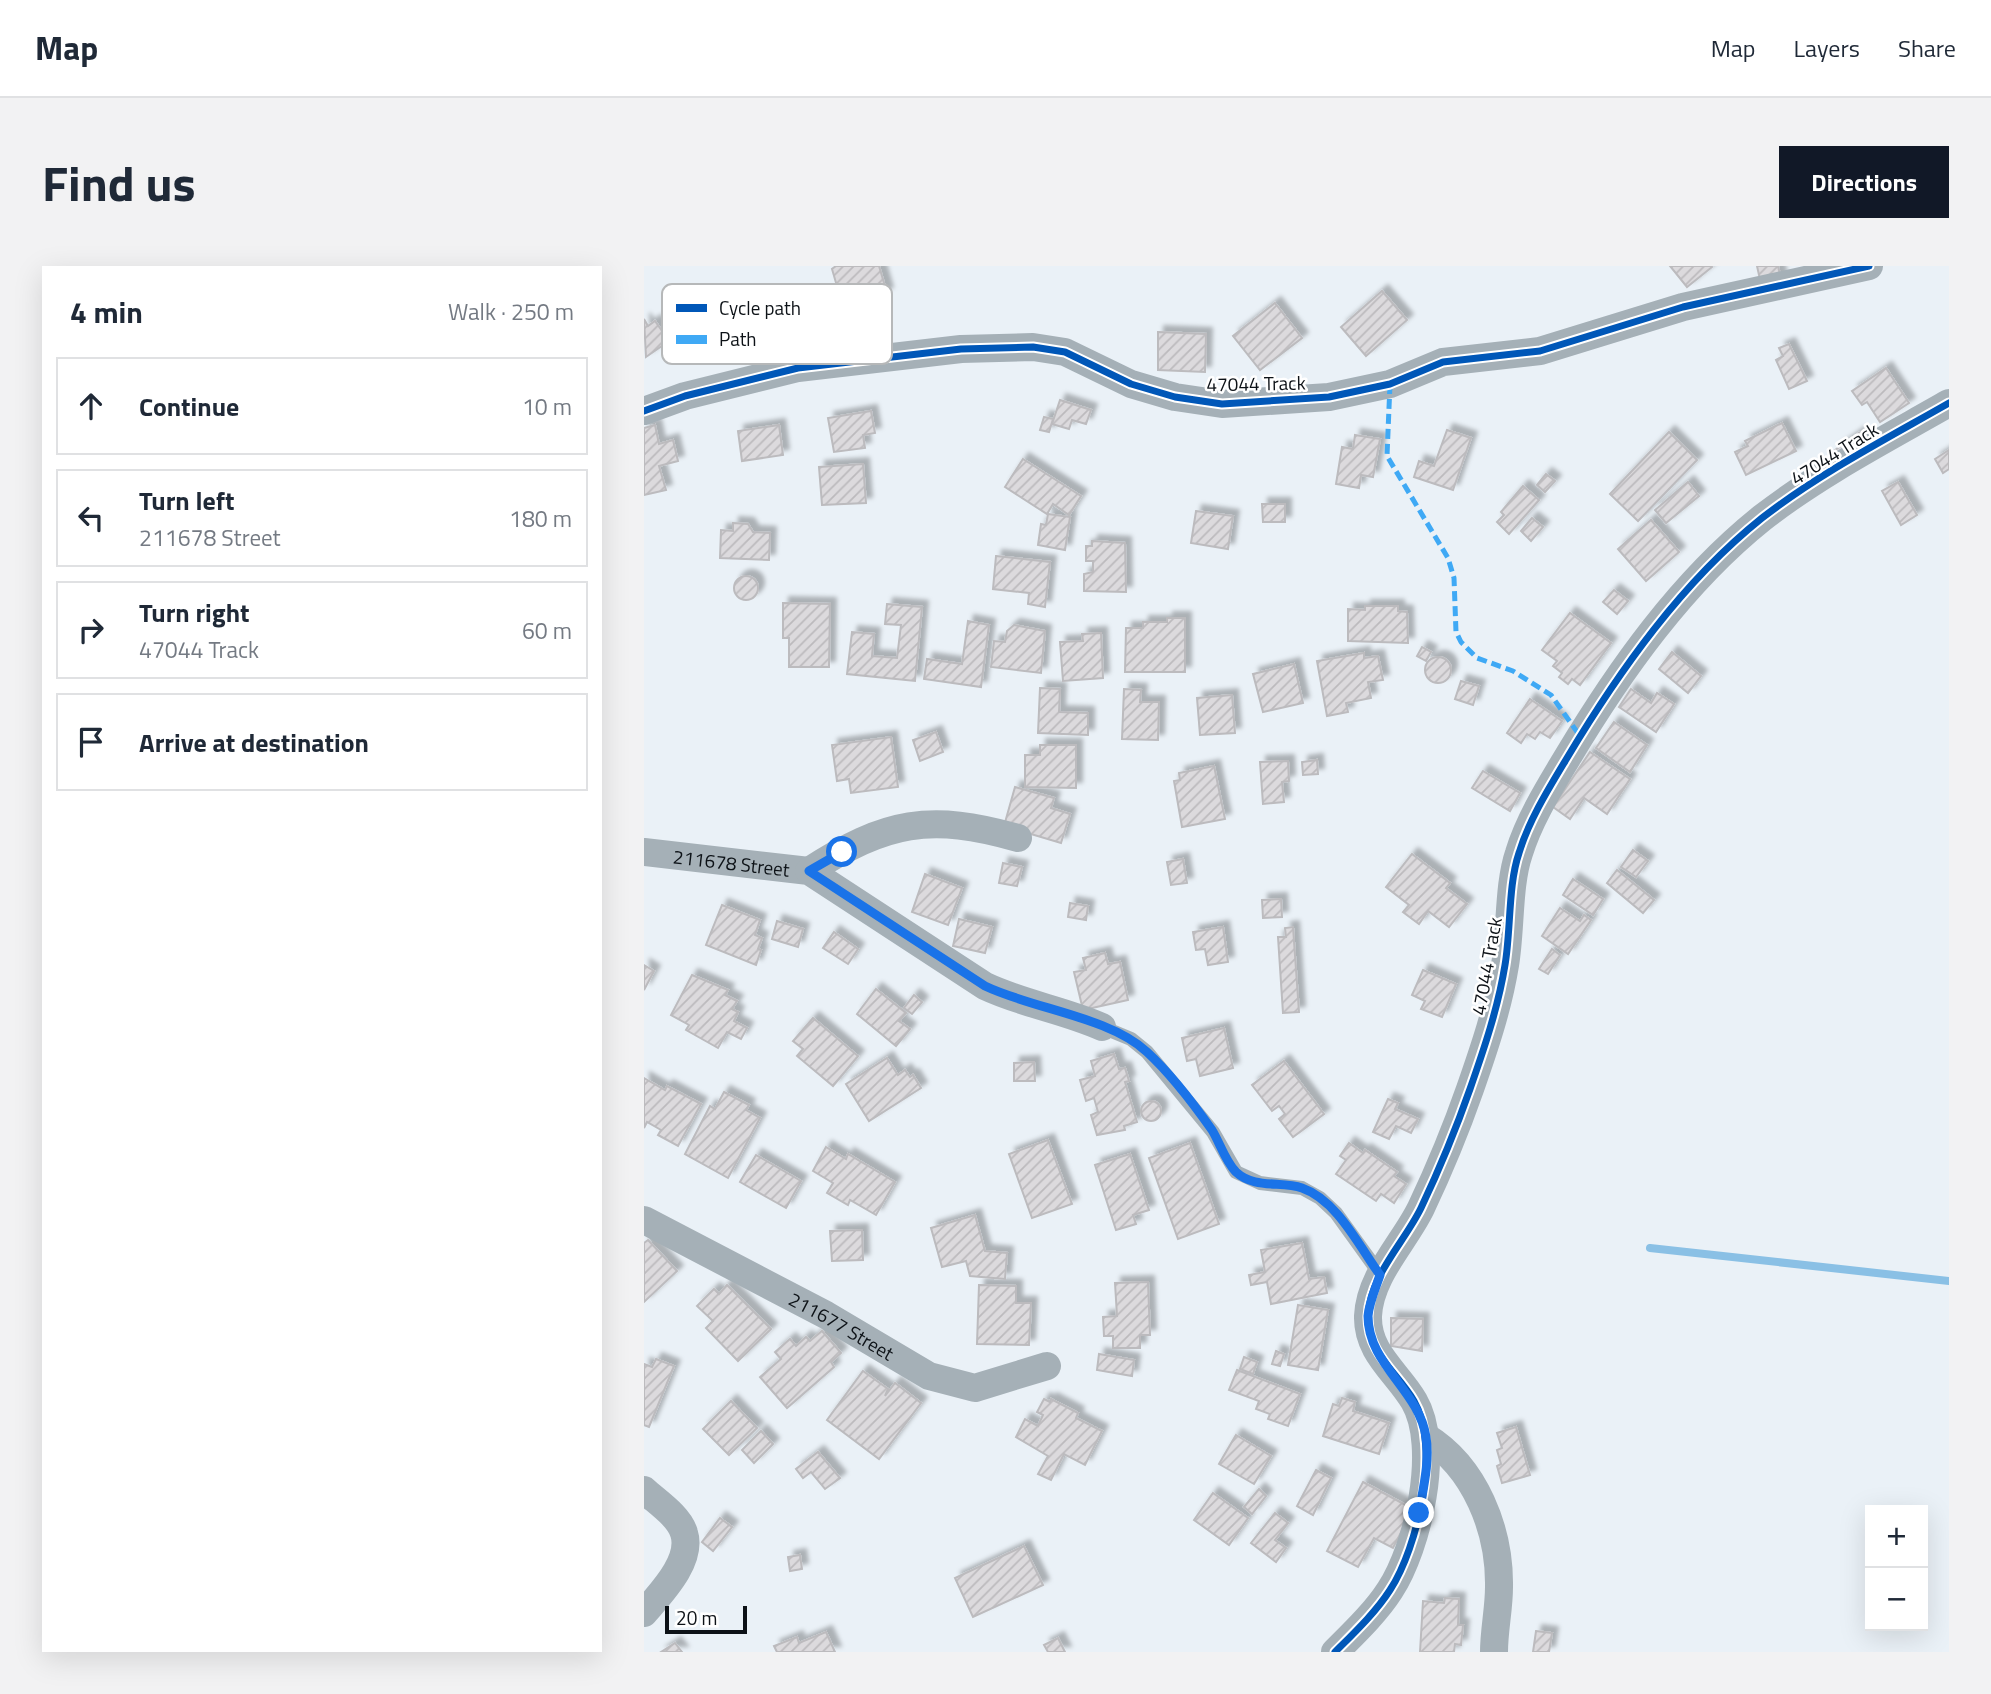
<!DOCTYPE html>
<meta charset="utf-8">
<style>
body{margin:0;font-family:"Titillium Web",sans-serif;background:#f2f2f3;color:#1f2937}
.controls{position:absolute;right:21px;bottom:21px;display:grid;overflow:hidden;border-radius:0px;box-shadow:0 7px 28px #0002}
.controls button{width:63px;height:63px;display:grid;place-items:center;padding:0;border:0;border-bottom:2px solid #e0e1e3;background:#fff;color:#1f2937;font:35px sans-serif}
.scale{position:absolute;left:21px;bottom:18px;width:82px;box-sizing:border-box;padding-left:7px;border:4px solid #0d1217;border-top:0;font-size:19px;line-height:24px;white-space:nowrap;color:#0d1217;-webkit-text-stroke:5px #fff;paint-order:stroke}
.stop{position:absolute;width:21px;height:21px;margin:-16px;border:5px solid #1a73e8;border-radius:50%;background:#fff}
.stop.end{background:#1a73e8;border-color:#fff;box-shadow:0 2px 7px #0008}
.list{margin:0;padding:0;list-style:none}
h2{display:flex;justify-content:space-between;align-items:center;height:91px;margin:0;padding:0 28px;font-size:30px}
h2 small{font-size:23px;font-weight:400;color:#747a83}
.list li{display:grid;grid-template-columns:46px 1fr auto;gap:21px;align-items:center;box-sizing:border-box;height:98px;margin:0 14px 14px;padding:0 14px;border:2px solid #e0e1e3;border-radius:0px}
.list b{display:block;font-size:26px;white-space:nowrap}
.list p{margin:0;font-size:23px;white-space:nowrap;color:#747a83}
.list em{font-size:23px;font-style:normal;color:#747a83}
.icon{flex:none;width:38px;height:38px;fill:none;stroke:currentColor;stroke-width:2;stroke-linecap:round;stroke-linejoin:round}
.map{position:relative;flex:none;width:1305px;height:1386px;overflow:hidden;border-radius:0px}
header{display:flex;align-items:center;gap:42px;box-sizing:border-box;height:98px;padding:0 35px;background:#fff;border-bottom:2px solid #e0e1e3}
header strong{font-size:33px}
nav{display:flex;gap:38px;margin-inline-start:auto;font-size:24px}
.intro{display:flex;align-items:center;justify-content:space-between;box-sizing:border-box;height:168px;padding:0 42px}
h1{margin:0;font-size:49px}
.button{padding:18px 32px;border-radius:0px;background:#111827;color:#fff;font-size:24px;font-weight:700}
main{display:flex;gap:42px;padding:0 42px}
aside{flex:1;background:#fff;border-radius:0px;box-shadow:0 7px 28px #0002}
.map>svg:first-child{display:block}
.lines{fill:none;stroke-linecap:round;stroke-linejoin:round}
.stream{stroke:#8ac0e5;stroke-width:8}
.building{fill:url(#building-hatch);stroke:#bcbbbe;stroke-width:2;filter:url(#shadow)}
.lane{stroke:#a5b0b7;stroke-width:14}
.street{stroke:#a5b0b7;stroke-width:28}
.quiet{stroke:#3fa9f5;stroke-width:5;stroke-dasharray:10 5;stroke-linecap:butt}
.cycleway-casing{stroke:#fff;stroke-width:11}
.cycleway{stroke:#0057b8;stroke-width:7}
.route{stroke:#1a73e8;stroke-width:9}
.labels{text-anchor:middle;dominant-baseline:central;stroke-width:5;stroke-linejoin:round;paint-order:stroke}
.street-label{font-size:19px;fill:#0d1217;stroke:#fff}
.key{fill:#fff;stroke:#b6b8b9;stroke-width:2}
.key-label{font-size:19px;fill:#0d1217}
</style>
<header>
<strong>Map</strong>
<nav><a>Map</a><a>Layers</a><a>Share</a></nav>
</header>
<div class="intro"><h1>Find us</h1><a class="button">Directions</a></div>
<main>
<aside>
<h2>4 min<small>Walk · 250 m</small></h2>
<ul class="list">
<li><svg class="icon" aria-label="ahead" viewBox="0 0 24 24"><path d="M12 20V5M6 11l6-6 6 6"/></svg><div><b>Continue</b></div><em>10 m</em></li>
<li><svg class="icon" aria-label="left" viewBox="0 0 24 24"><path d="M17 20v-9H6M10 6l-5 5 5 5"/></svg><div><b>Turn left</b><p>211678 Street</p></div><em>180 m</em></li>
<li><svg class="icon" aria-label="right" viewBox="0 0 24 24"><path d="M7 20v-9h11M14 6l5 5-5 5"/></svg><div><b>Turn right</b><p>47044 Track</p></div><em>60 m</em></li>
<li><svg class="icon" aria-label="arrive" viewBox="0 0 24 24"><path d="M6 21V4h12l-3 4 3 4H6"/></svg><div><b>Arrive at destination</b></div></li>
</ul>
</aside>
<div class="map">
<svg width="1305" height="1386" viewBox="0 0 1305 1386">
<defs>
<pattern id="building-hatch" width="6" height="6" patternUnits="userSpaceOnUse" patternTransform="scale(1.75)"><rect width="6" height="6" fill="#dcdadd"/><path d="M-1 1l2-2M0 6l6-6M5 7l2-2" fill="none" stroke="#bcbabd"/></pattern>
<filter id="shadow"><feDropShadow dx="6" dy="-6" stdDeviation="2" flood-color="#0004"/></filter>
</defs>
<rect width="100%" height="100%" fill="#eaf1f7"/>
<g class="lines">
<polyline class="stream" points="1006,982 1305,1015"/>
</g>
<g class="building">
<polygon points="192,0 235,0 243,27 199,41 188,3"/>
<polygon points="1026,0 1067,0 1068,1 1043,21"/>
<polygon points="1113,0 1134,0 1137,14 1117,18"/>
<polygon points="738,25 763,54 722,90 697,61"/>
<polygon points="631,37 658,72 616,104 589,70"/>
<polygon points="0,53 4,60 11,55 25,75 2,91"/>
<polygon points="514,66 562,68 561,106 514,104"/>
<polygon points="1145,78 1163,115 1145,123 1132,94 1139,90 1135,82"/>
<polygon points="1242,102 1265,137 1236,156 1223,136 1218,139 1208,125"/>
<polygon points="416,134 447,144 442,158 428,154 425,163 408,158"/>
<polygon points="227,145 231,167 219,169 221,182 190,186 184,152"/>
<polygon points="400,151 409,153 405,166 396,164"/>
<polygon points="1138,157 1152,185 1102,209 1091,186 1104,180 1101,175"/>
<polygon points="11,159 15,178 29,174 34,195 15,200 22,224 0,229 0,162"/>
<polygon points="135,159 139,189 98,195 94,165"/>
<polygon points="803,164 827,172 809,224 770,211 775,195 790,200"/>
<polygon points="1025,166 1053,194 994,255 966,228"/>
<polygon points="1215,167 1222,180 1196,194 1191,184"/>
<polygon points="711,169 736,173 729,211 717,209 715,222 692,218 698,181 709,183"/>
<polygon points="1305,184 1305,203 1299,207 1291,193"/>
<polygon points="379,193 437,230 425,249 409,238 403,248 361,221"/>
<polygon points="219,198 222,237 178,239 175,201"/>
<polygon points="902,208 911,215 901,226 893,219"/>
<polygon points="1044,216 1055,230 1022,257 1011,244"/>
<polygon points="1254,216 1273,249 1257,259 1238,225"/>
<polygon points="879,220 895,234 865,268 853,256 860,249 857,246"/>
<polygon points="618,238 641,238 641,256 619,256"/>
<polygon points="552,245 589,250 584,283 547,277"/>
<polygon points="404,248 426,251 421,284 394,279 397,258 402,259"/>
<polygon points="888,252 899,261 887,275 877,265"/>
<polygon points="1007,254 1035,286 1002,315 974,283"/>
<polygon points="89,257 104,258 109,266 126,267 125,294 76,292 77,264 89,265"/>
<polygon points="448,275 481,277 482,326 440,325 440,308 449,306 449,295 442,295 442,280 448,280"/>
<polygon points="352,290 406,296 401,341 384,338 385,327 349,323"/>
<circle cx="102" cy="322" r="12"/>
<polygon points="970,324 984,335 973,348 959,336"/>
<polygon points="139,337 186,338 185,401 145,401 145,372 139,372"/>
<polygon points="243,338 278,341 271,415 203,408 208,366 230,368 228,390 253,392 257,359 241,358"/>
<polygon points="721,340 754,340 754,345 763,346 764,377 704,375 704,343 721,344"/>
<polygon points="926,347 967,377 936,419 928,413 924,418 915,411 918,407 909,400 913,395 898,384"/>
<polygon points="523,352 541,352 541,406 481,406 482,362 499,362 499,356 523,356"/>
<polygon points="324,355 345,359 337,421 280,413 283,393 318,398"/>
<polygon points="370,359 401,365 397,407 347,401 350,375 361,376 363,365"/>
<polygon points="457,367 459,412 419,415 416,376 439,375 438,368"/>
<polygon points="778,381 787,386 782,395 773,390"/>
<polygon points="1028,386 1057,410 1044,427 1015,403"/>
<polygon points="720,387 720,392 734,390 739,414 724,416 727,432 702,437 704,446 683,450 673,395"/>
<circle cx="794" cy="404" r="13"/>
<polygon points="650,398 659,437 619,446 609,408"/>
<polygon points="817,415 835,420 829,439 811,433"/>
<polygon points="396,422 416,423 415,446 444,447 444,469 394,467"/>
<polygon points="480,423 497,424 496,436 515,436 514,474 478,473"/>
<polygon points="987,423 1007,437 1013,427 1030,438 1012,466 975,441"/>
<polygon points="588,429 591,467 556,469 553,432"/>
<polygon points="886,433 918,455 906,472 896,466 891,473 883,468 877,477 863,467"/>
<polygon points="970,456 1003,479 986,506 952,482"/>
<polygon points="292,466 299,486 276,495 269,474"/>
<polygon points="247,471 254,521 207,527 205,513 193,515 188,479"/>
<polygon points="396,479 432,479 432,522 381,521 381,489 396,489"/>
<polygon points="946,486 986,513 963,548 940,532 926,553 909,541"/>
<polygon points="673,494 674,508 659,509 658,496"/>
<polygon points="644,495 645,515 638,516 640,536 619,538 616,496"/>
<polygon points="570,500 581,553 538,561 530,515 536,514 535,507"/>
<polygon points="839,505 876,527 866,545 828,522"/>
<polygon points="371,521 410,532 407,542 426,548 417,577 360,560"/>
<polygon points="989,584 1004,595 992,611 977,601"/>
<polygon points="768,588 806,617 802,622 823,638 805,661 784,645 775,658 759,646 765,639 742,621"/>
<polygon points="539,593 543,617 527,619 523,596"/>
<polygon points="359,597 378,601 373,620 355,617"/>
<polygon points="973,604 1010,634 999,647 963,617"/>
<polygon points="281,608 318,622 304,659 268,646"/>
<polygon points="929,613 959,633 949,649 919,629"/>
<polygon points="637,633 638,651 619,652 618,634"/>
<polygon points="426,637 444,640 442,654 424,651"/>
<polygon points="78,639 116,654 111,669 118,672 114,683 117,684 112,699 62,679"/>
<polygon points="916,642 936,655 940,649 947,654 924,688 898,670"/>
<polygon points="315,653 348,661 341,687 309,680"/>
<polygon points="133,655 159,663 154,681 128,673"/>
<polygon points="579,661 584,696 564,699 561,683 552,684 549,666"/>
<polygon points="649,661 655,746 639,747 634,671 642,671 641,662"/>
<polygon points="190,666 214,683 204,698 179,682"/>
<polygon points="908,683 916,689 904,708 895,703"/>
<polygon points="461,687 464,698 476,696 484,734 439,744 430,706 442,704 439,692"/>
<polygon points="0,699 10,705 0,724"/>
<polygon points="779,704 812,718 798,751 777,743 781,735 768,729"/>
<polygon points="48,709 84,724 81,729 93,735 88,743 94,746 90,755 103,762 97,773 83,766 74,782 42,764 45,759 27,749"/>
<polygon points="232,723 262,747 255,755 266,763 252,780 213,748"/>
<polygon points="270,729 278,736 268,748 260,742"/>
<polygon points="169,752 214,790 189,820 153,790 159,783 149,775"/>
<polygon points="580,762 589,802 556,810 552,793 543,795 538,772"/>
<polygon points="470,788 475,803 481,802 485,815 481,816 493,856 480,860 481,864 453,869 447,849 454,846 450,832 442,835 436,814 451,810 447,795"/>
<polygon points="243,792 254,809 261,804 266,811 269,809 277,822 225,855 202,818"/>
<polygon points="640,795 680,848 649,871 635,853 641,848 635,840 628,845 608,819"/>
<polygon points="390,796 391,815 370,815 370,797"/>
<polygon points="0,812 21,824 23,820 57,838 34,880 14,869 17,864 3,856 0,862"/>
<polygon points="80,826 105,839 102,844 116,852 84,912 41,888 66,840 71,843"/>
<polygon points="744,833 754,837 751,843 774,853 767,867 752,860 745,873 729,866"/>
<circle cx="507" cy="845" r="10"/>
<polygon points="404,874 428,938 388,952 365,888"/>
<polygon points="546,877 575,958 534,973 505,892"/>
<polygon points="705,877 719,887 721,884 753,906 750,910 762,918 750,937 737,928 732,935 692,908 702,894 696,890"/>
<polygon points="182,881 202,893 204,888 251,916 232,949 206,934 204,939 183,927 189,917 169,905"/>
<polygon points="486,888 505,944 489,949 492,958 472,964 451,899"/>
<polygon points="112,889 157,915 142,942 96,916"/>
<polygon points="331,949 341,985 363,987 361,1013 326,1010 322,995 298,1001 287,962"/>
<polygon points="218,964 219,994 188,995 186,965"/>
<polygon points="4,974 33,1005 0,1036 0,977"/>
<polygon points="658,977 665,1013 680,1011 683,1027 627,1038 623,1016 607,1019 605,1009 621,1006 617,984"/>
<polygon points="504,1016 506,1069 496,1069 496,1082 469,1082 469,1070 460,1070 459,1051 473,1050 471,1017"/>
<polygon points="83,1019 127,1063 94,1095 62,1062 69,1055 53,1040 70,1023 75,1028"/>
<polygon points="335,1019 372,1020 372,1037 387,1037 385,1079 333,1078"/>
<polygon points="654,1039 684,1044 674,1104 644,1099"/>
<polygon points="747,1052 779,1053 778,1085 747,1080"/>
<polygon points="178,1065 197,1087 187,1096 190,1101 143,1142 116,1111 137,1093 131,1086 146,1073 152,1080 162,1071 166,1075"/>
<polygon points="632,1085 640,1088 636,1100 628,1098"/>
<polygon points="455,1088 490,1094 488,1110 453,1104"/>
<polygon points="600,1091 613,1096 609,1108 596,1103"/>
<polygon points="12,1093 30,1100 5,1161 0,1159 0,1098 8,1101"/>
<polygon points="593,1104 656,1128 644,1160 624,1153 626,1148 612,1143 615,1135 585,1124"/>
<polygon points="219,1105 244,1123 241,1130 251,1117 277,1137 235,1193 183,1154"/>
<polygon points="698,1132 711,1136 709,1145 745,1157 735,1188 679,1170 689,1138 695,1140"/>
<polygon points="400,1133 406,1136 407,1133 434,1147 432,1152 458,1165 441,1199 420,1188 407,1214 394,1208 404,1190 372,1171 381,1153 394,1160 399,1149 393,1146"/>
<polygon points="87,1135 113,1162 85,1189 59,1163"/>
<polygon points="872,1161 886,1209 858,1217 853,1200 857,1198 853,1184 858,1182 853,1167"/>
<polygon points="117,1165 129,1178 110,1197 98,1184"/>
<polygon points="592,1169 627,1190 610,1218 575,1198"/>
<polygon points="174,1186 196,1212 181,1223 167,1206 159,1212 152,1203"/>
<polygon points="672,1204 687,1212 669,1249 653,1240"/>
<polygon points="719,1216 769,1243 749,1282 730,1272 714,1301 683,1285"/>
<polygon points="615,1223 622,1230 608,1248 600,1241"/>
<polygon points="569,1227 604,1252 585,1279 550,1254"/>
<polygon points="631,1247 644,1257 631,1274 642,1282 632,1296 607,1277"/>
<polygon points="76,1252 88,1261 69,1285 58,1276"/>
<polygon points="380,1280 399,1319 329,1351 311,1312"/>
<polygon points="156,1289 158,1303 146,1305 144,1291"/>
<polygon points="801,1332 815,1333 814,1359 819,1359 817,1379 811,1378 810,1386 776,1386 779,1335 800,1337"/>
<polygon points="892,1365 908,1367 905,1386 889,1386"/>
<polygon points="182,1366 191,1386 133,1386 130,1380 153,1371 155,1377"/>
<polygon points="414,1372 421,1386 404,1386 400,1379"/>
<polygon points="31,1377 38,1386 17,1386"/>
</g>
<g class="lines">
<polyline class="lane" points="458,761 487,773 503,786 569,866 592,906 616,917 658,922 676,932 692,947 736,1008"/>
<g class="street">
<polyline points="0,145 41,130 154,102 317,83 389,81 421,86 487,118 531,131 578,138 685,131 746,118 799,96 896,85 1039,41 1225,0"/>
<path id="s1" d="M0,586L165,605L341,720C379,738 420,744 458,761"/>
<path d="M165,605C242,555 286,547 374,572"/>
<path id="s2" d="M0,954L182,1049L285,1110L331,1122L403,1100"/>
<path d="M782,1171C831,1201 856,1264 855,1321C855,1343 850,1364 850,1386"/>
<path d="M0,1224C13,1236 35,1250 40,1267C49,1295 16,1328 0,1347"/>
<path d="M691,1386C710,1367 732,1346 746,1324C774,1281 797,1181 770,1135C753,1106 723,1087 724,1050C726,1009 760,977 777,942C795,904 812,863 826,823C840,783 854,742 861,699C867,664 864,619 875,587C885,554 905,522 923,492C975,405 1038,316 1118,252C1176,207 1242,173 1305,137"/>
</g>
<polyline class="quiet" points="746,118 743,190 804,292 810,312 812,366 817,376 833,392 869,405 907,429 936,470"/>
<g class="cycleway-casing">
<g id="cycleway">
<polyline points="0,145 41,130 154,102 317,83 389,81 421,86 487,118 531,131 578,138 685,131 746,118 799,96 896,85 1039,41 1225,0"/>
<path d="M691,1386C710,1367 732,1346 746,1324C774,1281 797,1181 770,1135C753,1106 723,1087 724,1050C726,1009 760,977 777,942C795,904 812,863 826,823C840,783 854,742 861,699C867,664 864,619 875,587C885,554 905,522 923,492C975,405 1038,316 1118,252C1176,207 1242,173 1305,137"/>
</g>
</g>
<use href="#cycleway" class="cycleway"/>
</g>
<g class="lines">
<path class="route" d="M198,586L165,605L341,720C389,743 466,751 503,786C527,808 549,837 568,864C576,877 581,895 592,906C610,923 637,915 658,922C693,934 715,980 736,1009C732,1021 725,1037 724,1050C724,1099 775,1124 782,1171C786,1195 779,1223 775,1247"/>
</g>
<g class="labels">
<g class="street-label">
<text transform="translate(612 117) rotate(-1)">47044 Track</text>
<text transform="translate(1190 187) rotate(-32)">47044 Track</text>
<text stroke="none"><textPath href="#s1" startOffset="88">211678 Street</textPath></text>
<text transform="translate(842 700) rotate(-80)">47044 Track</text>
<text stroke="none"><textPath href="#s2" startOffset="224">211677 Street</textPath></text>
</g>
</g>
<rect x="18" y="18" width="230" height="80" rx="10" class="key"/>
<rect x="32" y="38" width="31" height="8" fill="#0057b8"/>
<rect x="32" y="69" width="31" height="9" fill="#3fa9f5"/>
<g class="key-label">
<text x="75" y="49">Cycle path</text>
<text x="75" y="80">Path</text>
</g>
</svg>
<div class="controls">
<button>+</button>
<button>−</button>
</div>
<div class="scale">20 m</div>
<div class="stop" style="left:198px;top:586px"></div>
<div class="stop end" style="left:775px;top:1247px"></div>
</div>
</main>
